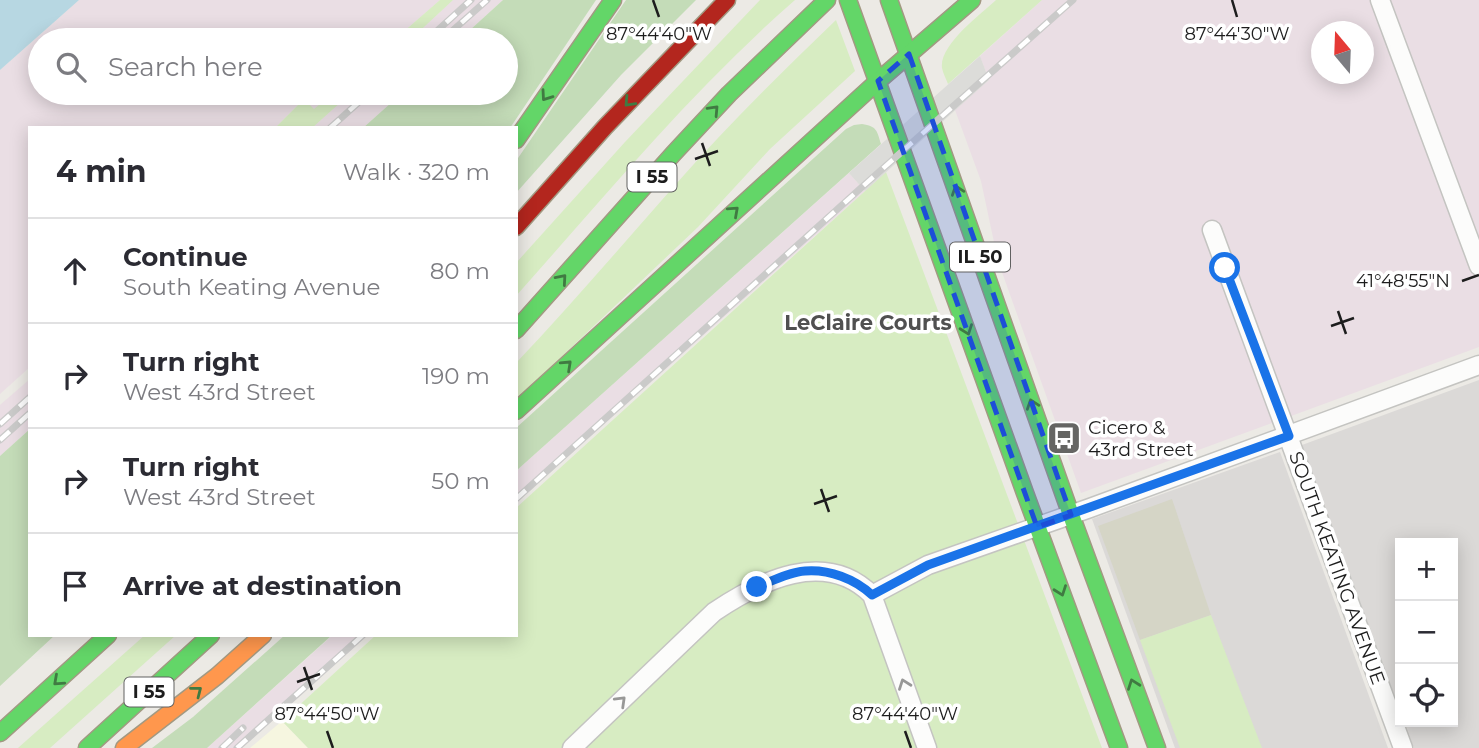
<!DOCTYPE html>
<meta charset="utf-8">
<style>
body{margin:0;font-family:Montserrat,sans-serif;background:#f2f2f3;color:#2b2b33}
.controls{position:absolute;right:21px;bottom:21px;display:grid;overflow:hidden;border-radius:0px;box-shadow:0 4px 18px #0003}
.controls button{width:63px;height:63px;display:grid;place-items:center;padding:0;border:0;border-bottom:2px solid #e1e1e2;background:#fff;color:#2b2b33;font:35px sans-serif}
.compass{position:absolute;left:1311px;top:21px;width:63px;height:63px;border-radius:50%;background:#fff;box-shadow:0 4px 18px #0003;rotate:341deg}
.stop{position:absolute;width:21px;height:21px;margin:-16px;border:5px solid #1a73e8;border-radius:50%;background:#fff}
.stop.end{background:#1a73e8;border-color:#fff;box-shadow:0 2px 7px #0008}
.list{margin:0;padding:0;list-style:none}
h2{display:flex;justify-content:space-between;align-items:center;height:91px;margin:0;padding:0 28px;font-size:30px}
h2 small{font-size:23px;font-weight:400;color:#7c7c81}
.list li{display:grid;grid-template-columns:46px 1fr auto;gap:21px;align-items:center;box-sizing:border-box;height:105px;padding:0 28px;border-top:2px solid #e1e1e2}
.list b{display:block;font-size:26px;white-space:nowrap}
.list p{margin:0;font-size:23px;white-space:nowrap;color:#7c7c81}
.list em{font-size:23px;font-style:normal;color:#7c7c81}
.icon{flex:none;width:38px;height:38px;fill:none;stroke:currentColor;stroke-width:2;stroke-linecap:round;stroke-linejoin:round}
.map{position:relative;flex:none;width:1479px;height:748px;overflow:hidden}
.search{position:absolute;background:#fff;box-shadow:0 4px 18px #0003;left:28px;top:28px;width:490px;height:77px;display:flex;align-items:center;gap:18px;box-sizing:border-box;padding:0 24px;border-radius:38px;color:#7c7c81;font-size:26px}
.panel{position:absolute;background:#fff;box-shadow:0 4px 18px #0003;left:28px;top:126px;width:490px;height:511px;border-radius:0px}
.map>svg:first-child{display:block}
.residential{fill:#dbd9d7}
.industrial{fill:#eadee4;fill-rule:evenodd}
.education{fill:#f6f6e0}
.construction{fill:#d5d5c6}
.grass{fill:#d7ecc2}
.forest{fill:#c4dcb8}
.water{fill:#b7d7e2}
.pier{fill:#dcdcd9}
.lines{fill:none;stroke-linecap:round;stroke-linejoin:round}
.street-casing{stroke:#c4c4c1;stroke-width:21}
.fast-casing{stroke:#a29982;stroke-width:19}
.slow-casing{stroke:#a29982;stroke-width:19}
.jam-casing{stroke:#a29982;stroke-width:19}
.street{stroke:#fcfcfb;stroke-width:18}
.fast{stroke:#63d668;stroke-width:16}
.slow{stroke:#ff974d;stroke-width:16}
.jam{stroke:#b3261e;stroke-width:16}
.rail-casing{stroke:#cacac9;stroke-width:7}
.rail{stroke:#fff;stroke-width:4.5;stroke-dasharray:13;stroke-linecap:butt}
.oneway{stroke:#407a42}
.oneway2{stroke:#989897}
.route{stroke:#1a73e8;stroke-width:9}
.marked{fill:#1d4ed8;fill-opacity:0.2;stroke:#1d4ed8;stroke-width:5;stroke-dasharray:14 9;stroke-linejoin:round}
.ticks{fill:none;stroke:#1d1d1d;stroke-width:2.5}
.labels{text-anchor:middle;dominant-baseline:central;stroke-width:7;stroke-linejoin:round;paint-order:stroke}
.shield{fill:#fff;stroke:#616161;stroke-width:2}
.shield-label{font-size:18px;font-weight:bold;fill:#1d1d1d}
.poi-label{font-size:19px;fill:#1d1d1d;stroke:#fff;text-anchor:start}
.street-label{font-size:19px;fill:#1d1d1d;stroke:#fff}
.neighbourhood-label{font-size:21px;font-weight:bold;fill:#505050;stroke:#fff}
.ticks-label{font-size:18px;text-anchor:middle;fill:#1d1d1d;stroke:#fff;stroke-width:7;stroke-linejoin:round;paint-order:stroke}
</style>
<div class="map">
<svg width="1479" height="748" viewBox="0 0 1479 748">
<rect width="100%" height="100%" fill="#eceae5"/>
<g class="residential">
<polygon points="1479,380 1479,748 1414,748 1405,722 1453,722 1453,543 1400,543 1400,710 1302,445"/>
<polygon points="1280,452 1388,748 1175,748 1092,519"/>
</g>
<g class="industrial">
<polygon points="79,0 440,0 394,40 40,40 40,93 333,93 314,110 304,99 275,128 30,128 30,367 0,394 0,70"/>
<polygon points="453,0 503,0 459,40 410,40"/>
<path d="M1042,0H1479V347L1081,493L998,261L981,181L955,110L989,80L980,56ZM1322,32H1364V74H1322Z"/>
<polygon points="351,93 402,93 363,128 312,128"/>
<polygon points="849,173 865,191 516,503 516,471"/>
<polygon points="30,379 30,429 0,456 0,405"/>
<polygon points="333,635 368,635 242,748 207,748"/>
</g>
<polygon class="education" points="282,721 308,748 250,748"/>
<polygon class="construction" points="1172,499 1211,615 1140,640 1098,526"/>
<g class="grass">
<polygon points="440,0 453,0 410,40 394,40"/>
<path d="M760,0H795C693,89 606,195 516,296V263L625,142Z"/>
<path d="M996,0H1042L948,84C946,79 943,73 942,68C939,45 981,14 996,0Z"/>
<path d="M836,20L855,71L770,149L698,227L516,400V363C571,305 623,244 676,184C726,127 781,73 836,20Z"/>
<polygon points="333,93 351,93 312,128 275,128 304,99 314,109"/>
<polygon points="886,172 1102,748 308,748 282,721 376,635 516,635 516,508"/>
<polygon points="1211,615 1262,748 1180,748 1140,640"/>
<polygon points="145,635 176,635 50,748 18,748"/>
</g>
<g class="forest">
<polygon points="503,0 596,0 510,128 363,128 402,93 506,93 506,40 459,40"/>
<polygon points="626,0 696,0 621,75 516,193 516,161"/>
<path d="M862,124C877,126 877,131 881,144L516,471V428L846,129L854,125Z"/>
<polygon points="30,429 30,635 55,635 0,686 0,456"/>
<polygon points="285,635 332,635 207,748 152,748 193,717"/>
</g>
<polygon class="water" points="0,0 79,0 0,70"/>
<polygon class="pier" points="980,56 989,80 865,191 849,173"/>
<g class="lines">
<g class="street-casing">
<g id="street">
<polyline points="1380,0 1479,266"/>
<polyline points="1212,230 1403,748"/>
<polyline points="872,595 928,565 1090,508 1479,365"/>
<path d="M572,748L714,612C760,581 825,548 872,595L927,748"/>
</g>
</g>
<g class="fast-casing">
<g id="fast">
<polyline points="848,0 1025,493 1119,748"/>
<polyline points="889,0 1071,515 1157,748"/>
<polyline points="516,140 613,0"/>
<polyline points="516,330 674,153 729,94 827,0"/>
<polyline points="516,411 878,81 972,0"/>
<polyline points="0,733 108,635"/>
<polyline points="87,748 211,635"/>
</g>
</g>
<g class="slow-casing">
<polyline id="slow" points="124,748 217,676 263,635"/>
</g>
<g class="jam-casing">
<polyline id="jam" points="516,227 605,127 727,0"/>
</g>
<use href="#street" class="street"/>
<use href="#fast" class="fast"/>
<use href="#slow" class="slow"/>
<use href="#jam" class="jam"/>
<g class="rail-casing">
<g id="rail">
<polyline points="427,40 471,0"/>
<polyline points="442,40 487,0"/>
<polyline points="330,128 369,93"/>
<polyline points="0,424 30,397"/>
<polyline points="0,440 30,413"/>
<polyline points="516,499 862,187 1073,0"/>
<polyline points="222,748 243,728"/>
<polyline points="237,748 363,635"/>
</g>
</g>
<use href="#rail" class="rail"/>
</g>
<defs><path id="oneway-chevron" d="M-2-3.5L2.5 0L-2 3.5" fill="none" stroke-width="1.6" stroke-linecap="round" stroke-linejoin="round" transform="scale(1.75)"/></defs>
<g class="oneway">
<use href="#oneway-chevron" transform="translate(546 96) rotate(125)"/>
<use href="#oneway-chevron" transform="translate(629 102) rotate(133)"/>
<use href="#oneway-chevron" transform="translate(714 110) rotate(-47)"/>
<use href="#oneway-chevron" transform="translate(957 190) rotate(-109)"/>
<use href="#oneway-chevron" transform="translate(734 211) rotate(-42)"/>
<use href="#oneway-chevron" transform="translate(562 279) rotate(-49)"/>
<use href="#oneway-chevron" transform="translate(967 330) rotate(70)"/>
<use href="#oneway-chevron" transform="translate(567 365) rotate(-43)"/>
<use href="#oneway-chevron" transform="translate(1032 404) rotate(-109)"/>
<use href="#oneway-chevron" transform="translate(1061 591) rotate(70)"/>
<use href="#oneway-chevron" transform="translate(58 681) rotate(138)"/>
<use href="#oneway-chevron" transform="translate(1133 684) rotate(-110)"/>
<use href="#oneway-chevron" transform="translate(197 691) rotate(-38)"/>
</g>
<g class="oneway2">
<use href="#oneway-chevron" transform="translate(904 684) rotate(-110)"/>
<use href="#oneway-chevron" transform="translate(621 701) rotate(-44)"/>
</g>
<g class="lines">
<path class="route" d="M757,587C772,581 789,572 805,571C829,569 855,579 872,595L928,565L1289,436L1225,268"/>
</g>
<path class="marked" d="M909,54L1071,515L1037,527L878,81Z"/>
<path class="ticks" d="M653,0L659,17M1232,0L1237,17M702,143L710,166M695,159L718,151M1462,281L1479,275M1338,311L1346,334M1331,326L1354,318M821,489L829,512M814,504L837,496M304,667L312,690M297,682L320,674M327,731L333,748M905,731L911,748"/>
<defs>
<g id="bus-square" transform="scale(1.75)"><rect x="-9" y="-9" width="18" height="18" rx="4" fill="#656563" stroke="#fff"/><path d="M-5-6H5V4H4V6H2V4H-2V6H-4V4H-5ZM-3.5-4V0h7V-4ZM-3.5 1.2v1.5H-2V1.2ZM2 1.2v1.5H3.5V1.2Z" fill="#fff"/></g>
</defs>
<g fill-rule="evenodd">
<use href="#bus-square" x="1064" y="438"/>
</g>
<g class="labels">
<g class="shield">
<rect x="627.5" y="162.5" width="49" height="29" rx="5"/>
<rect x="950" y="242.5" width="60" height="29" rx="5"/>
<rect x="124.5" y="677.5" width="49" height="29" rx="5"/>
</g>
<g class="shield-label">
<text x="652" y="177">I 55</text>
<text x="980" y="257">IL 50</text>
<text x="149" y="692">I 55</text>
</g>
<g class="poi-label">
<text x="1088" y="427">Cicero &amp;<tspan x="1088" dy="22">43rd Street</tspan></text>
</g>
<g class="street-label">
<text transform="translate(1337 568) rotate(70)">SOUTH KEATING AVENUE</text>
</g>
<g class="neighbourhood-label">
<text x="868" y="322">LeClaire Courts</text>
</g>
</g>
<g class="ticks-label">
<text x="659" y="40">87°44'40"W</text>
<text x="1237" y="40">87°44'30"W</text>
<text x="1403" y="287">41°48'55"N</text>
<text x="327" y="720">87°44'50"W</text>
<text x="905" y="720">87°44'40"W</text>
</g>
</svg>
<div class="controls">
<button>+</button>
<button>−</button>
<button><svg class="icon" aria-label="locate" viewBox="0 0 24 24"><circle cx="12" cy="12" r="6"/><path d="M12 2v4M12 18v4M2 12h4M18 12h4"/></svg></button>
</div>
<svg class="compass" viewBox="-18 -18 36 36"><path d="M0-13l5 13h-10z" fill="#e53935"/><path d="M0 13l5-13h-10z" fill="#7c7c81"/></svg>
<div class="stop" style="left:1225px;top:268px"></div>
<div class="stop end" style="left:757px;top:587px"></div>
<div class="search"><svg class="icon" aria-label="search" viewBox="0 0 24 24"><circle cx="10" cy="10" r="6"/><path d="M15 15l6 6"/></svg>Search here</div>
<section class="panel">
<h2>4 min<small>Walk · 320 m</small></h2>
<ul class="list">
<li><svg class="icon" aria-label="ahead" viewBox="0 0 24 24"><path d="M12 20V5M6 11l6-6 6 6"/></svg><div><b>Continue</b><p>South Keating Avenue</p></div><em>80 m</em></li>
<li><svg class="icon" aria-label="right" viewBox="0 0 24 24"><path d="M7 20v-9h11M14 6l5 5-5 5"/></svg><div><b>Turn right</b><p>West 43rd Street</p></div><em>190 m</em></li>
<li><svg class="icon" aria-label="right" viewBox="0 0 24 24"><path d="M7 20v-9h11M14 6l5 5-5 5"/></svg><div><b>Turn right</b><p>West 43rd Street</p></div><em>50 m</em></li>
<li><svg class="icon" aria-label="arrive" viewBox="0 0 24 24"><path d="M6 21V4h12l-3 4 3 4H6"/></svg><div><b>Arrive at destination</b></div></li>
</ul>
</section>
</div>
